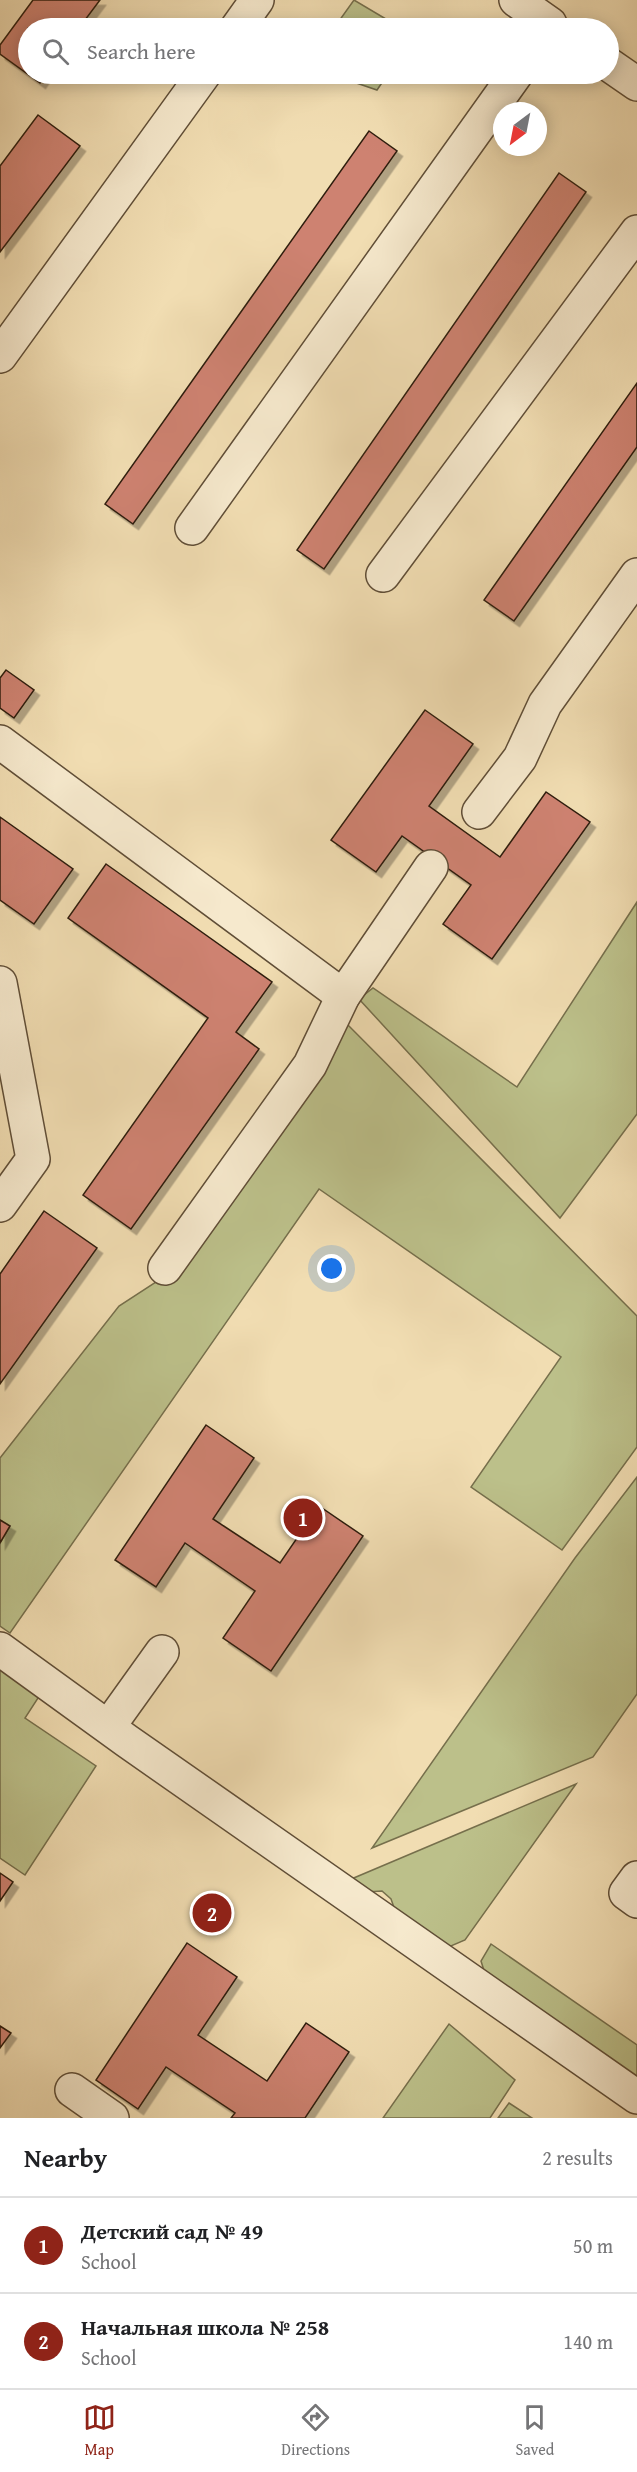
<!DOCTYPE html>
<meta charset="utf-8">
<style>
body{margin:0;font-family:"Gentium Book Plus",serif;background:#f6f6f6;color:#202124}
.compass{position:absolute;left:493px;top:102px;width:54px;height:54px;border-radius:50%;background:#fff;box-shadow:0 3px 15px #0003;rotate:212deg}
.you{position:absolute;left:332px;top:1269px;width:21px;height:21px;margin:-15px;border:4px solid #fff;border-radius:50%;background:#1a73e8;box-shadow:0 0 0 9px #1a73e833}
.badge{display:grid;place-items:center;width:39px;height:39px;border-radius:50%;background:#8f2418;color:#fff;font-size:20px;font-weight:700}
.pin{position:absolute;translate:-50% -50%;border:3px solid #fff;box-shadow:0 2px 6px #0006}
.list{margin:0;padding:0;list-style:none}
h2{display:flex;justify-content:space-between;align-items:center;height:78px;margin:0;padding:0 24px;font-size:26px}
h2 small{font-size:20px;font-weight:400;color:#757577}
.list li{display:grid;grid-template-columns:39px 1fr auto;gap:18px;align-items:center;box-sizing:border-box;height:96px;padding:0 24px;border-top:2px solid #e0e0e0}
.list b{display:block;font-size:22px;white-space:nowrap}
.list p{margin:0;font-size:20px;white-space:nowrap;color:#757577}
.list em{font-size:20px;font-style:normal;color:#757577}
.icon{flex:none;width:33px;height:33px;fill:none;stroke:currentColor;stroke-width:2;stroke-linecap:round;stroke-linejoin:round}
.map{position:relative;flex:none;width:637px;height:2118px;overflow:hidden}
.search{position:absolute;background:#fff;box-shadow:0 3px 15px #0003;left:18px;right:18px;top:18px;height:66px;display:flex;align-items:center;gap:15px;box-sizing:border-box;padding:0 21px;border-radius:33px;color:#757577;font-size:22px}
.sheet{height:270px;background:#fff}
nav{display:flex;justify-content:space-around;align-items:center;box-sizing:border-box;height:84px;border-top:2px solid #e0e0e0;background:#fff;font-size:16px;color:#757577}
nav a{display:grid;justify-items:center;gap:3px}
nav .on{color:#8f2418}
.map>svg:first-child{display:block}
.green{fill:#bcc08a;stroke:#766f4c;stroke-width:1.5}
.building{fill:#ce8271;stroke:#2f1e0e;stroke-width:1.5;filter:url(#shadow)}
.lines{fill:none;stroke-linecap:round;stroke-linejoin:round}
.minor-casing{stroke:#604e37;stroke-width:36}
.minor{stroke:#f6e9cd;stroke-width:33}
</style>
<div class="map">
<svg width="637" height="2118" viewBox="0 0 637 2118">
<defs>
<filter id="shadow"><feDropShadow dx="5.5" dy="5.5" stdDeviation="0" flood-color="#0004"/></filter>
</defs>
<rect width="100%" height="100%" fill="#f1ddb2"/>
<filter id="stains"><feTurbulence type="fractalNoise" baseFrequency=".00333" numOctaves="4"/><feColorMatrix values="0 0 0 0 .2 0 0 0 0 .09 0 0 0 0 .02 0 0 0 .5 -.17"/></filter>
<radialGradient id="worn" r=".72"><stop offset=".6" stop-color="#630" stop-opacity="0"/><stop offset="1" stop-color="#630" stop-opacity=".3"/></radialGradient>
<g class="green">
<polygon points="354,0 396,25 396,28 334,28"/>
<polygon points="330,74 388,74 377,90"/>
<polygon points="637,902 637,1114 560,1218 359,999 373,988 517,1087"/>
<polygon points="342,1019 637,1316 637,1447 562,1550 471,1487 561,1357 319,1189 10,1633 0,1626 0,1543 10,1526 0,1520 0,1458 119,1306 179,1267"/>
<polygon points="637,1477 637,1694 593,1757 372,1848 575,1558"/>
<polygon points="0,1666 40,1695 25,1718 96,1766 25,1875 0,1858"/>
<polygon points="576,1784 465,1940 444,1949 397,1916 391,1899 382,1891 366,1892 349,1880"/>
<polygon points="491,1944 637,2045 637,2081 486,1977 481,1961"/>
<polygon points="449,2024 515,2080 490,2118 383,2118"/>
<polygon points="509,2103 532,2118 498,2118"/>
</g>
<g class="building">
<polygon points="33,0 100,0 79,28 28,28 28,74 46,74 40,83 0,54 0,45"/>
<polygon points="38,115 80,146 0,252 0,166"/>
<polygon points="369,131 397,151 133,524 105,504"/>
<polygon points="559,173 586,192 324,569 297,550"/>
<polygon points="637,383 637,447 514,621 484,600"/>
<polygon points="6,670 34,690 14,718 0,708 0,678"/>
<polygon points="425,710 473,744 429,806 500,857 546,792 590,822 492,959 443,924 471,885 402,836 376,872 331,840"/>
<polygon points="0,817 73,869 34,924 0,900"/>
<polygon points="106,864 272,982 236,1032 259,1049 131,1229 83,1195 208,1018 68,918"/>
<polygon points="44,1211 97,1248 0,1384 0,1274"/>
<polygon points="206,1425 254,1458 213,1519 280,1563 319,1506 363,1536 271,1671 223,1638 255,1591 185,1543 156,1587 115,1560"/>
<polygon points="0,1520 10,1526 0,1543"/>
<polygon points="0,1873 13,1882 0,1901"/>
<polygon points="187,1943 237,1977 198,2035 267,2081 306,2023 349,2052 305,2118 231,2118 235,2113 166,2067 138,2109 96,2080"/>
<polygon points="0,2026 11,2033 0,2048"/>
</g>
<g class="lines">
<g class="minor-casing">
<g id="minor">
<polyline points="516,0 550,24 547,28"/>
<polyline points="237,28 257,0"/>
<polyline points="608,64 637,84"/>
<polyline points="0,356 204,74"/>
<polyline points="192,528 516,74"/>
<polyline points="383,575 637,232"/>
<polyline points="0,742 343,996"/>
<polyline points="479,812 520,758 545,704 637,575"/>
<polyline points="0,983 33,1159 0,1205"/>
<polyline points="165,1268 310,1065 343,996 431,867"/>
<polyline points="0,1649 127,1741 637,2097"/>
<polyline points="109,1726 162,1652"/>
<polyline points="637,1878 626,1893 637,1901"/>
<polyline points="72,2090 112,2118"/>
</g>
</g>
<use href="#minor" class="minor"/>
</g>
<rect width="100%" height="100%" filter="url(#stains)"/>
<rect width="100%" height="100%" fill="url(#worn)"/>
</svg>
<svg class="compass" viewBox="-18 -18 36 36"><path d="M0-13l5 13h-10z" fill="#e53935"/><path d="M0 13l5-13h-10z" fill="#757577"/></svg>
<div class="you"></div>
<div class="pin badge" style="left:303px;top:1518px">1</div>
<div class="pin badge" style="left:212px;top:1913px">2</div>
<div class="search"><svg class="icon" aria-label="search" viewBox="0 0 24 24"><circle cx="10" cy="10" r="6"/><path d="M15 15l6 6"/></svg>Search here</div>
</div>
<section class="sheet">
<h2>Nearby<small>2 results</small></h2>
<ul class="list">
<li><span class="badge">1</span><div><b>Детский сад № 49</b><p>School</p></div><em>50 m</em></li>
<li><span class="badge">2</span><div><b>Начальная школа № 258</b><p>School</p></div><em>140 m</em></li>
</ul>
</section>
<nav>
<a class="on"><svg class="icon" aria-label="map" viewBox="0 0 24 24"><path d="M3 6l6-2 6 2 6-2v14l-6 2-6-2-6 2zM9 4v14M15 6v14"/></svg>Map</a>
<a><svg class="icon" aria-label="directions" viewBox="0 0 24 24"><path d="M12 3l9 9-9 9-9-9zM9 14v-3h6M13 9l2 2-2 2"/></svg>Directions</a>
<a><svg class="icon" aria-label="saved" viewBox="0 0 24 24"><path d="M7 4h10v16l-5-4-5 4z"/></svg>Saved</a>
</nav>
